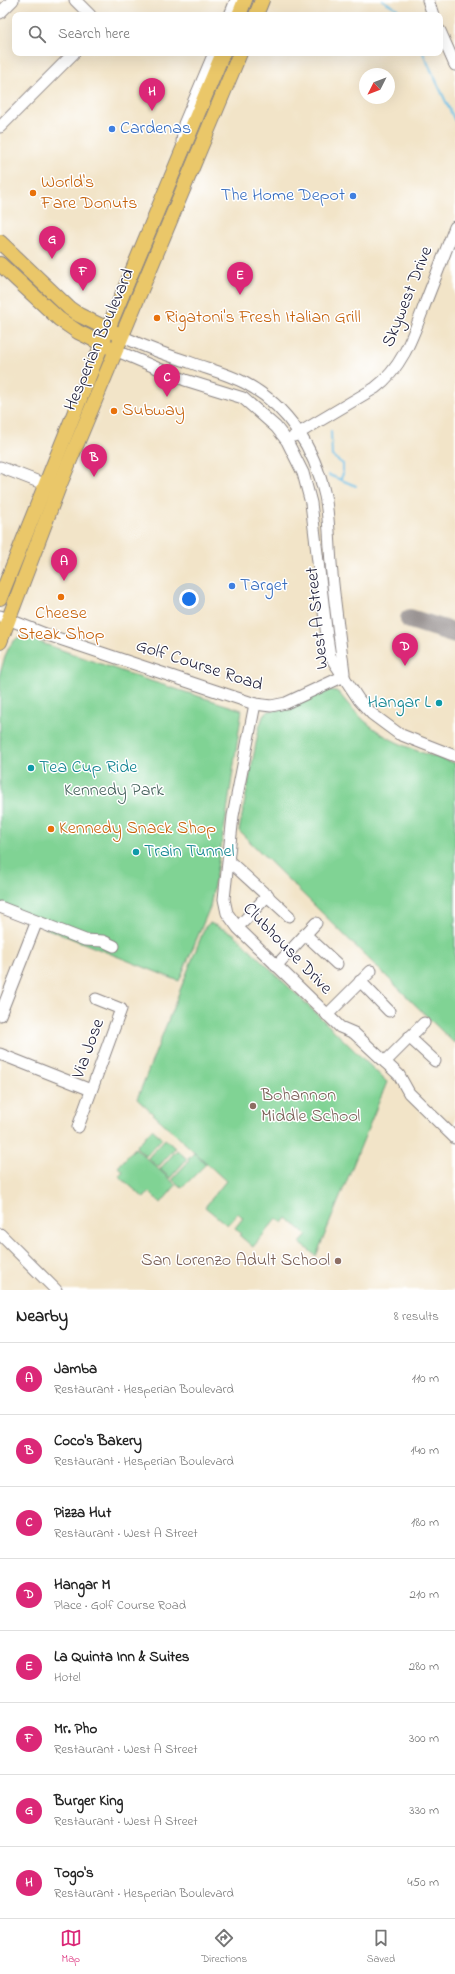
<!DOCTYPE html>
<meta charset="utf-8">
<style>
body{margin:0;font-family:"Indie Flower",sans-serif;background:#f2f2f2;color:#222}
.compass{position:absolute;left:359px;top:68px;width:36px;height:36px;border-radius:50%;background:#fff;box-shadow:0 4px 16px #0002;rotate:228deg}
.you{position:absolute;left:189px;top:599px;width:14px;height:14px;margin:-10px;border:3px solid #fff;border-radius:50%;background:#1a73e8;box-shadow:0 0 0 6px #1a73e833}
.badge{display:grid;place-items:center;width:26px;height:26px;border-radius:50%;background:#db2777;color:#fff;font-size:13px;font-weight:700}
.pin{position:absolute;translate:-50% -33px;filter:drop-shadow(0 1px 2px #0008)}
.pin::after{content:'';position:absolute;top:21px;width:14px;height:12px;background:inherit;clip-path:polygon(0 0,100% 0,50% 100%)}
.list{margin:0;padding:0;list-style:none}
h2{display:flex;justify-content:space-between;align-items:center;height:52px;margin:0;padding:0 16px;font-size:17px}
h2 small{font-size:13px;font-weight:400;color:#767676}
.list li{display:grid;grid-template-columns:26px 1fr auto;gap:12px;align-items:center;box-sizing:border-box;height:72px;padding:0 16px;border-top:1px solid #e0e0e0}
.list b{display:block;font-size:15px;white-space:nowrap}
.list p{margin:0;font-size:13px;white-space:nowrap;color:#767676}
.list em{font-size:13px;font-style:normal;color:#767676}
.icon{flex:none;width:22px;height:22px;fill:none;stroke:currentColor;stroke-width:2;stroke-linecap:round;stroke-linejoin:round}
.map{position:relative;flex:none;width:455px;height:1290px;overflow:hidden}
.search{position:absolute;background:#fff;box-shadow:0 4px 16px #0002;left:12px;right:12px;top:12px;height:44px;display:flex;align-items:center;gap:10px;box-sizing:border-box;padding:0 14px;border-radius:8px;color:#767676;font-size:15px}
.sheet{height:628px;background:#fff}
nav{display:flex;justify-content:space-around;align-items:center;box-sizing:border-box;height:56px;border-top:1px solid #e0e0e0;background:#fff;font-size:11px;color:#767676}
nav a{display:grid;justify-items:center;gap:2px}
nav .on{color:#db2777}
.map>svg:first-child{display:block}
.green{fill:#80d394;stroke:#517a68}
.lines{fill:none;stroke-linecap:round;stroke-linejoin:round}
.stream{stroke:#69bee5;stroke-width:2}
.taxiway{stroke:#8a8382;stroke-width:20}
.minor-casing{stroke:#8a8382;stroke-width:13}
.major-casing{stroke:#8a8382;stroke-width:16}
.minor{stroke:#fff;stroke-width:11}
.major{stroke:#eac769;stroke-width:14}
.shop-dot{fill:#3f7fe0;stroke:#fff;stroke-width:1.5}
.food-dot{fill:#e8710a;stroke:#fff;stroke-width:1.5}
.culture-dot{fill:#0f9aa8;stroke:#fff;stroke-width:1.5}
.education-dot{fill:#8d6e63;stroke:#fff;stroke-width:1.5}
.labels{text-anchor:middle;dominant-baseline:central;stroke-width:3;stroke-linejoin:round;paint-order:stroke}
.shop-label{font-size:18px;fill:#366cbe;stroke:#fff;text-anchor:start}
.food-label{font-size:18px;fill:#c56008;stroke:#fff;text-anchor:start}
.street-label{font-size:18px;fill:#22223b;stroke:#fff}
.culture-label{font-size:18px;fill:#0d838f;stroke:#fff;text-anchor:start}
.park-label{font-size:18px;fill:#43605a;stroke:#fff}
.education-label{font-size:18px;fill:#785e54;stroke:#fff;text-anchor:start}
</style>
<div class="map">
<svg width="455" height="1290" viewBox="0 0 455 1290">
<rect width="100%" height="100%" fill="#fff"/>
<filter id="ink" filterUnits="userSpaceOnUse"><feTurbulence type="fractalNoise" baseFrequency=".025" numOctaves="2"/><feDisplacementMap in="SourceGraphic" scale="8" xChannelSelector="R" yChannelSelector="G"/><feConvolveMatrix kernelMatrix="1 2 1 2 8 2 1 2 1" color-interpolation-filters="sRGB"/></filter>
<filter id="wash" filterUnits="userSpaceOnUse"><feTurbulence type="fractalNoise" baseFrequency=".012" numOctaves="4" result="noise"/><feDisplacementMap in="SourceGraphic" scale="16" xChannelSelector="R" yChannelSelector="G"/><feGaussianBlur stdDeviation="0.9" result="paint"/><feColorMatrix in="noise" values="0 0 0 0 0 0 0 0 0 0 0 0 0 0 0 0 0 1.4 0 .05"/><feComposite in="paint" operator="in"/></filter>
<g filter="url(#wash)">
<rect width="100%" height="100%" fill="#f2e4c8"/>
<g class="green">
<path d="M22,636L138,677L242,710L226,818L210,907L179,981L0,910V673C5,659 7,641 22,636Z"/>
<path d="M327,690L336,691L339,693C374,738 402,747 455,763V1044L239,831L259,728L264,714L269,711L286,709Z"/>
<polygon points="210,923 234,934 387,1082 316,1256 300,1243 307,1235 287,1218 283,1223 277,1218 253,1247 239,1235 241,1234 235,1228 243,1218 238,1213 227,1225 205,1207 226,1181 137,1099 205,927"/>
<polygon points="152,1129 162,1138 146,1156 136,1147"/>
<polygon points="165,1139 175,1148 158,1167 148,1158"/>
<polygon points="135,1148 176,1185 161,1203 149,1192 144,1198 119,1176 123,1171 118,1167"/>
<polygon points="177,1150 187,1159 170,1178 160,1169"/>
<polygon points="194,1153 206,1164 182,1188 172,1179 189,1161 188,1159"/>
</g>
<g class="lines">
<g class="stream">
<polyline points="382,0 396,8 403,15"/>
<polyline points="423,53 455,121"/>
<polyline points="331,431 332,456 343,464 343,474 340,480"/>
<polyline points="329,475 356,486"/>
</g>
<polyline class="taxiway" points="410,619 455,633"/>
</g>
</g>
<g filter="url(#ink)">
<g class="lines">
<g class="minor-casing">
<g id="minor">
<polyline points="75,0 90,15"/>
<polyline points="428,0 433,15"/>
<polyline points="0,13 13,0"/>
<polyline points="230,15 236,0"/>
<polyline points="440,31 455,65"/>
<polyline points="0,127 74,53"/>
<polyline points="182,142 184,124 214,53"/>
<path d="M121,336C143,346 166,355 189,362C208,369 228,374 245,383C288,406 315,449 325,496C330,521 329,548 332,574C335,607 340,640 344,673"/>
<polyline points="115,350 185,380 243,398 276,427 287,441 303,473 311,503 327,637 330,656 359,700 372,714 399,734 455,756"/>
<path d="M294,436L375,388C405,366 415,329 428,296C437,273 446,250 455,227"/>
<polyline points="0,467 52,487"/>
<polyline points="0,616 48,635 255,704 271,706 286,703 344,676"/>
<polyline points="255,704 233,816 224,899 227,913 238,928 340,1027 354,1033 399,1075 409,1093 455,1138"/>
<polyline points="229,861 289,916"/>
<polyline points="0,907 85,940 103,941 114,946"/>
<polyline points="243,922 268,895"/>
<polyline points="305,934 337,964"/>
<polyline points="276,966 316,923"/>
<polyline points="360,981 389,1011"/>
<polyline points="0,1015 35,926"/>
<polyline points="327,1015 371,971"/>
<polyline points="409,1037 435,1061"/>
<polyline points="0,1054 91,1090"/>
<polyline points="385,1062 424,1023"/>
<polyline points="78,1127 121,1009 96,999"/>
<polyline points="0,1234 56,1290"/>
</g>
</g>
<g class="major-casing">
<g id="major">
<polyline points="239,15 245,0"/>
<polyline points="256,15 262,0"/>
<polyline points="0,242 69,308 79,315 116,333"/>
<polyline points="0,264 59,319 78,332 109,347"/>
<polyline points="0,598 108,329 223,53"/>
<polyline points="0,642 58,489 240,53"/>
</g>
</g>
<use href="#minor" class="minor"/>
<use href="#major" class="major"/>
</g>
</g>
<g class="shop-dot">
<circle cx="112" cy="129" r="4"/>
<circle cx="353" cy="196" r="4"/>
<circle cx="232" cy="586" r="4"/>
</g>
<g class="food-dot">
<circle cx="33" cy="193" r="4"/>
<circle cx="157" cy="318" r="4"/>
<circle cx="114" cy="411" r="4"/>
<circle cx="61" cy="597" r="4"/>
<circle cx="51" cy="829" r="4"/>
</g>
<g class="culture-dot">
<circle cx="439" cy="703" r="4"/>
<circle cx="31" cy="768" r="4"/>
<circle cx="136" cy="852" r="4"/>
</g>
<g class="education-dot">
<circle cx="253" cy="1106" r="4"/>
<circle cx="338" cy="1261" r="4"/>
</g>
<g class="labels">
<g class="shop-label">
<text x="120" y="129">Cardenas</text>
<text x="345" y="196" text-anchor="end">The Home Depot</text>
<text x="240" y="586">Target</text>
</g>
<g class="food-label">
<text x="41" y="183">World's<tspan x="41" dy="21">Fare Donuts</tspan></text>
<text x="165" y="318">Rigatoni's Fresh Italian Grill</text>
<text x="122" y="411">Subway</text>
<text x="61" y="614" text-anchor="middle">Cheese<tspan x="61" dy="21">Steak Shop</tspan></text>
<text x="59" y="829">Kennedy Snack Shop</text>
</g>
<g class="street-label">
<text transform="translate(408 297) rotate(-68)">Skywest Drive</text>
<text transform="translate(100 340) rotate(-67)">Hesperian Boulevard</text>
<text transform="translate(318 618) rotate(-96)">West A Street</text>
<text transform="translate(199 666) rotate(18)">Golf Course Road</text>
<text transform="translate(287 949) rotate(46)">Clubhouse Drive</text>
<text transform="translate(89 1049) rotate(-70)">Via Jose</text>
</g>
<g class="culture-label">
<text x="431" y="703" text-anchor="end">Hangar L</text>
<text x="39" y="768">Tea Cup Ride</text>
<text x="144" y="852">Train Tunnel</text>
</g>
<g class="park-label">
<text x="114" y="791">Kennedy Park</text>
</g>
<g class="education-label">
<text x="261" y="1096">Bohannon<tspan x="261" dy="21">Middle School</tspan></text>
<text x="330" y="1261" text-anchor="end">San Lorenzo Adult School</text>
</g>
</g>
</svg>
<svg class="compass" viewBox="-18 -18 36 36"><path d="M0-13l5 13h-10z" fill="#e53935"/><path d="M0 13l5-13h-10z" fill="#767676"/></svg>
<div class="you"></div>
<div class="pin badge" style="left:64px;top:581px">A</div>
<div class="pin badge" style="left:94px;top:477px">B</div>
<div class="pin badge" style="left:167px;top:397px">C</div>
<div class="pin badge" style="left:405px;top:666px">D</div>
<div class="pin badge" style="left:240px;top:295px">E</div>
<div class="pin badge" style="left:83px;top:291px">F</div>
<div class="pin badge" style="left:52px;top:259px">G</div>
<div class="pin badge" style="left:152px;top:111px">H</div>
<div class="search"><svg class="icon" aria-label="search" viewBox="0 0 24 24"><circle cx="10" cy="10" r="6"/><path d="M15 15l6 6"/></svg>Search here</div>
</div>
<section class="sheet">
<h2>Nearby<small>8 results</small></h2>
<ul class="list">
<li><span class="badge">A</span><div><b>Jamba</b><p>Restaurant · Hesperian Boulevard</p></div><em>110 m</em></li>
<li><span class="badge">B</span><div><b>Coco's Bakery</b><p>Restaurant · Hesperian Boulevard</p></div><em>140 m</em></li>
<li><span class="badge">C</span><div><b>Pizza Hut</b><p>Restaurant · West A Street</p></div><em>180 m</em></li>
<li><span class="badge">D</span><div><b>Hangar M</b><p>Place · Golf Course Road</p></div><em>210 m</em></li>
<li><span class="badge">E</span><div><b>La Quinta Inn &amp; Suites</b><p>Hotel</p></div><em>280 m</em></li>
<li><span class="badge">F</span><div><b>Mr. Pho</b><p>Restaurant · West A Street</p></div><em>300 m</em></li>
<li><span class="badge">G</span><div><b>Burger King</b><p>Restaurant · West A Street</p></div><em>330 m</em></li>
<li><span class="badge">H</span><div><b>Togo's</b><p>Restaurant · Hesperian Boulevard</p></div><em>450 m</em></li>
</ul>
</section>
<nav>
<a class="on"><svg class="icon" aria-label="map" viewBox="0 0 24 24"><path d="M3 6l6-2 6 2 6-2v14l-6 2-6-2-6 2zM9 4v14M15 6v14"/></svg>Map</a>
<a><svg class="icon" aria-label="directions" viewBox="0 0 24 24"><path d="M12 3l9 9-9 9-9-9zM9 14v-3h6M13 9l2 2-2 2"/></svg>Directions</a>
<a><svg class="icon" aria-label="saved" viewBox="0 0 24 24"><path d="M7 4h10v16l-5-4-5 4z"/></svg>Saved</a>
</nav>
